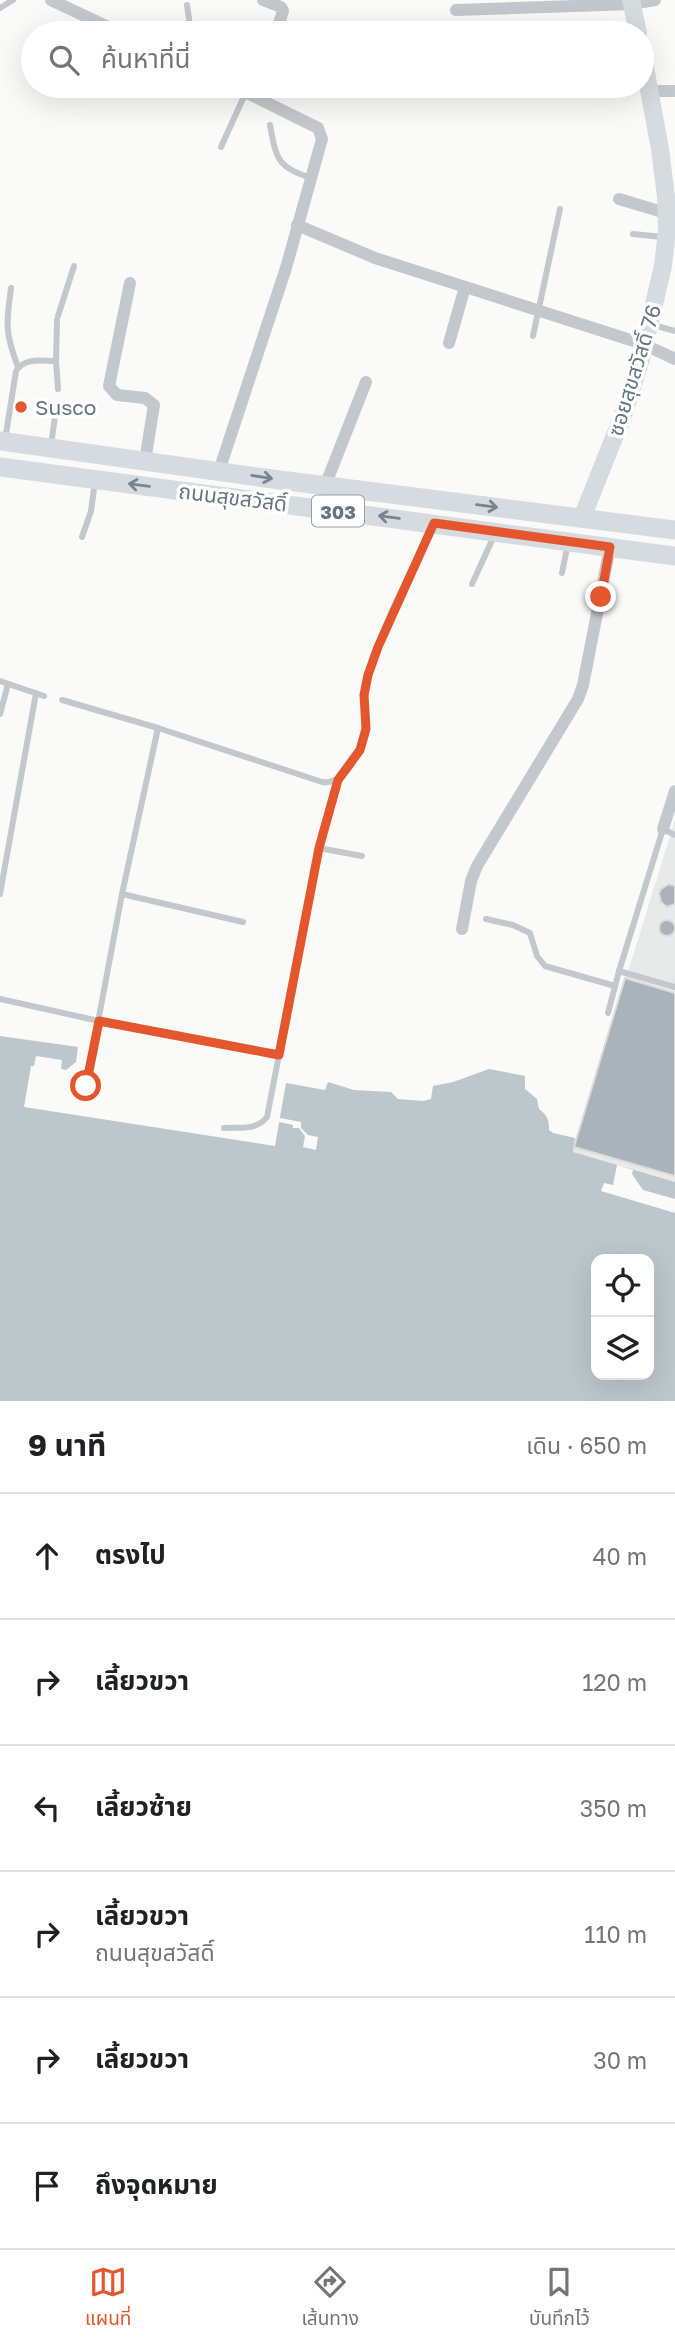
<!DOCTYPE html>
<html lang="th">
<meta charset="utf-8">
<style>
body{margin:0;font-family:"Golos Text","Noto Sans Thai",sans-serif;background:#f2f2f2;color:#202124}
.controls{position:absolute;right:21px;bottom:21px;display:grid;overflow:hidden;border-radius:14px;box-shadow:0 7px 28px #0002}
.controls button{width:63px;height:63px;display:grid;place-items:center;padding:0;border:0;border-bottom:2px solid #e0e0e0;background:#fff;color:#202124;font:35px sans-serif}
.stop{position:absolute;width:21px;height:21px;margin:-16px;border:5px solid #e4572e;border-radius:50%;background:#fff}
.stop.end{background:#e4572e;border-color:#fff;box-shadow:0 2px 7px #0008}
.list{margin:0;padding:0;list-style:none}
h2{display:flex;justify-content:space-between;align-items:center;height:91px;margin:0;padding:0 28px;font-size:30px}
h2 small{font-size:23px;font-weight:400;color:#757577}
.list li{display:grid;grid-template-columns:46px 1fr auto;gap:21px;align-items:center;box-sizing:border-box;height:126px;padding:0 28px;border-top:2px solid #e0e0e0}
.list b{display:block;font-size:26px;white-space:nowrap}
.list p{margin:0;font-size:23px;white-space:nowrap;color:#757577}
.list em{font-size:23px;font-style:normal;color:#757577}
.icon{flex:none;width:38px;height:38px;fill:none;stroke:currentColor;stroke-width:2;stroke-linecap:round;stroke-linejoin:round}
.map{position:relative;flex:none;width:675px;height:1401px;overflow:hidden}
.search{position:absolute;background:#fff;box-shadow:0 7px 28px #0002;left:21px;right:21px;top:21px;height:77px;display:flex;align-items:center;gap:18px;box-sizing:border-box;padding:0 24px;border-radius:38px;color:#757577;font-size:26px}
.sheet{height:847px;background:#fff}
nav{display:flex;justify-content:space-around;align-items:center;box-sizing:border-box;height:98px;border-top:2px solid #e0e0e0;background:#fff;font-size:19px;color:#757577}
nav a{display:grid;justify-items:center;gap:4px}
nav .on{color:#e4572e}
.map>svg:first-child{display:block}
.built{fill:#e8e9e9}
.water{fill:#bbc7cb;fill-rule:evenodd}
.pier{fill:#fafaf8}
.building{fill:#aab3b9;stroke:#dcdcda;stroke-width:2}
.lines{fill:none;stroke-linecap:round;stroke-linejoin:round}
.lane{stroke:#c3c8cc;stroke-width:6}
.street{stroke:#c3c8cc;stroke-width:12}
.secondary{stroke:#d6dbdf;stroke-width:18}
.primary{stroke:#d6dbdf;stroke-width:19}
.oneway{stroke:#768591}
.route{stroke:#e4572e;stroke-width:9}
.poi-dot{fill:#e4572e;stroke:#fff;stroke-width:2.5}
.labels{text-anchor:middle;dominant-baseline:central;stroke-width:7;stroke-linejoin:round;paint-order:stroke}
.shield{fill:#fff;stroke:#939fa8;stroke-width:2}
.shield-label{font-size:19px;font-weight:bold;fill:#657683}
.street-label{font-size:21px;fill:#657683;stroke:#fff}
.poi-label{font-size:21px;fill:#657683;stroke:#fff;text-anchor:start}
</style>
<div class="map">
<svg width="675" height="1401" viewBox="0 0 675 1401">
<rect width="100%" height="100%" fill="#fafaf8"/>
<polygon class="built" points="675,820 675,1182 572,1152"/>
<path class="water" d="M0,1036L78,1047L76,1062L66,1070L61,1069L62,1060L36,1056L34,1066H31L24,1107L275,1146L286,1083L325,1090L328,1082L354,1090L391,1092L398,1099L423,1101L431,1099L433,1086L453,1082L489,1069L525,1076V1089L537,1099L539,1109C548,1116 549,1120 549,1130L553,1133L575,1138L573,1152L675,1182V1401H0ZM596,1259H649V1375H596Z"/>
<g class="pier">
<polygon points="280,1118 301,1122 301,1128 308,1135 318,1137 316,1150 303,1147 305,1136 299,1128 293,1128 293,1125 279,1122"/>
<polygon points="617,1165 633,1170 632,1174 643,1190 675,1199 675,1213 601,1191 604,1183 613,1185"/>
</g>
<g class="building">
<polygon points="669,884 675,886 675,904 667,907 661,902 659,893 661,889"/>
<circle cx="667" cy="928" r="8"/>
<polygon points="625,978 675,993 675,1176 574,1147"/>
</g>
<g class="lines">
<g class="lane">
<polyline points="187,5 191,33"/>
<polyline points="0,8 13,0"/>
<path d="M270,125C276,158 277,168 312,178"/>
<polyline points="221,147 246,92"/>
<polyline points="633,234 663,237"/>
<path d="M11,288C6,324 5,333 18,367"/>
<polyline points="58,316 74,266"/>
<polyline points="650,324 675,331"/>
<polyline points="533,336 560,209"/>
<polyline points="56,361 57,320"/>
<path d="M5,440L16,371C25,357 41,361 56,361L58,389"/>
<polyline points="51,445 56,409"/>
<polyline points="82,537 91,511 95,481"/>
<polyline points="562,573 568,543"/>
<polyline points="472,584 494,536"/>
<polyline points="0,681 44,696"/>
<path d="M62,700L158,728L322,782C341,784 352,767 359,750C371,726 361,701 368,676C381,626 410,575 432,528"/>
<polyline points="0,714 8,684"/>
<polyline points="319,848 362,856"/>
<polyline points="0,894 36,693"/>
<polyline points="122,894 243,922"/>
<polyline points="486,919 513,925 530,933 537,956 545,966 615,986"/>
<polyline points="619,971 675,987"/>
<polyline points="0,999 99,1021 279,1055"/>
<polyline points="608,1013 619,971 663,829 675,835"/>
<polyline points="86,1086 122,894 158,728"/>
<path d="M224,1128C240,1127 256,1131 267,1117L319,848L338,780"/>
</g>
<g class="street">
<polyline points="51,0 121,33"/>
<polyline points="263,0 281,7 283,11 276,33"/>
<polyline points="456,10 632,4 655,0"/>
<polyline points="651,91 675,91"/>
<polyline points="619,199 666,213"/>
<polyline points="297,225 375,258 643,344 675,359"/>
<polyline points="130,283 109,386 117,395 145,398 154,405 145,461"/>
<polyline points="449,343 465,287"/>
<polyline points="219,471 286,268 322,139 318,128 233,86"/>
<polyline points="325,486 366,382"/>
<polyline points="663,829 675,791"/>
<polyline points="462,929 471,881 477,866 578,699 583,685 610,547"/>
</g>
<g class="secondary">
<polyline points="631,0 638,33"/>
<polyline points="582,518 623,415 641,359 663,266 667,230 666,197 660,149 642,51"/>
</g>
<g class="primary">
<polyline points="0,441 272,479 675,530"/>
<polyline points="0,467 675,556"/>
</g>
</g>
<defs><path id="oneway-shaft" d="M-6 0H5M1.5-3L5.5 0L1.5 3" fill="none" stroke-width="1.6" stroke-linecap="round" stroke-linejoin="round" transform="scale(1.75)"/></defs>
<g class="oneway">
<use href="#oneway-shaft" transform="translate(262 477) rotate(9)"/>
<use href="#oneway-shaft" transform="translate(139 485) rotate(-173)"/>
<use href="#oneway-shaft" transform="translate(487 506) rotate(7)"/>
<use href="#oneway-shaft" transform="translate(389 517) rotate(-173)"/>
</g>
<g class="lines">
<polyline class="route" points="86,1086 99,1021 279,1055 319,848 338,780 360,750 366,729 364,695 368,675 378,647 434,523 610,547 601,597"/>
</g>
<circle class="poi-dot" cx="21" cy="407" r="7"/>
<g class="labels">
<rect class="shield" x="312" y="495.5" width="52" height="31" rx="5"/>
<g class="shield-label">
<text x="338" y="511">303</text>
</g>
<g class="street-label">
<text transform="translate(634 370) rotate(-73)">ซอยสุขสวัสดิ์ 76</text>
<text transform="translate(233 497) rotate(7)">ถนนสุขสวัสดิ์</text>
</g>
<g class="poi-label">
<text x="35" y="407">Susco</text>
</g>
</g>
</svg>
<div class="controls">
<button><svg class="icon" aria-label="locate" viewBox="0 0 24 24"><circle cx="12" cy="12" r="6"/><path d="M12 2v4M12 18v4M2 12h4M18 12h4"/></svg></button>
<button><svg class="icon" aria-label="layers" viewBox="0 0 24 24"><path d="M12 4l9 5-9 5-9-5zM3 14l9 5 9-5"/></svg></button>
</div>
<div class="stop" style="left:86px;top:1086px"></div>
<div class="stop end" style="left:601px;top:597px"></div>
<div class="search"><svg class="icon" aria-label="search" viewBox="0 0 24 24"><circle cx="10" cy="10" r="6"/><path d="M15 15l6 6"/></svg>ค้นหาที่นี่</div>
</div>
<section class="sheet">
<h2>9 นาที<small>เดิน · 650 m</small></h2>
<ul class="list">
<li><svg class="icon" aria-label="ahead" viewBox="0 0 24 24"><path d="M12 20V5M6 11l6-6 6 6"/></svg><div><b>ตรงไป</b></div><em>40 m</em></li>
<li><svg class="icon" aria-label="right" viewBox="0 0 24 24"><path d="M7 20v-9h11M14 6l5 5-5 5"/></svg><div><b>เลี้ยวขวา</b></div><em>120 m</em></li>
<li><svg class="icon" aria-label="left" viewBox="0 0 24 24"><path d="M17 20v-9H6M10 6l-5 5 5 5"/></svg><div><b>เลี้ยวซ้าย</b></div><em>350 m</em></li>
<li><svg class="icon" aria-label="right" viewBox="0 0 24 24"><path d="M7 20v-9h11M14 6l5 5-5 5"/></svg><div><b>เลี้ยวขวา</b><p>ถนนสุขสวัสดิ์</p></div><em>110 m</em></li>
<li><svg class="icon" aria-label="right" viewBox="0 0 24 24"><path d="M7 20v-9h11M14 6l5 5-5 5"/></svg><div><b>เลี้ยวขวา</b></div><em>30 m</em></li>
<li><svg class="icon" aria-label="arrive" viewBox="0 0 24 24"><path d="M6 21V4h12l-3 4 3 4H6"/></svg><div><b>ถึงจุดหมาย</b></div></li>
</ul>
</section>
<nav>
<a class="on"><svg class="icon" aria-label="map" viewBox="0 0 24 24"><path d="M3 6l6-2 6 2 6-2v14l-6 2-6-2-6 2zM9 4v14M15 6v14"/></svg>แผนที่</a>
<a><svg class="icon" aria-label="directions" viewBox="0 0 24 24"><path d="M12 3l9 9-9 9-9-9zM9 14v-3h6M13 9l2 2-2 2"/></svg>เส้นทาง</a>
<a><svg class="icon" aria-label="saved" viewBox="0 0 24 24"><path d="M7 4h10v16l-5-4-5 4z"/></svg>บันทึกไว้</a>
</nav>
